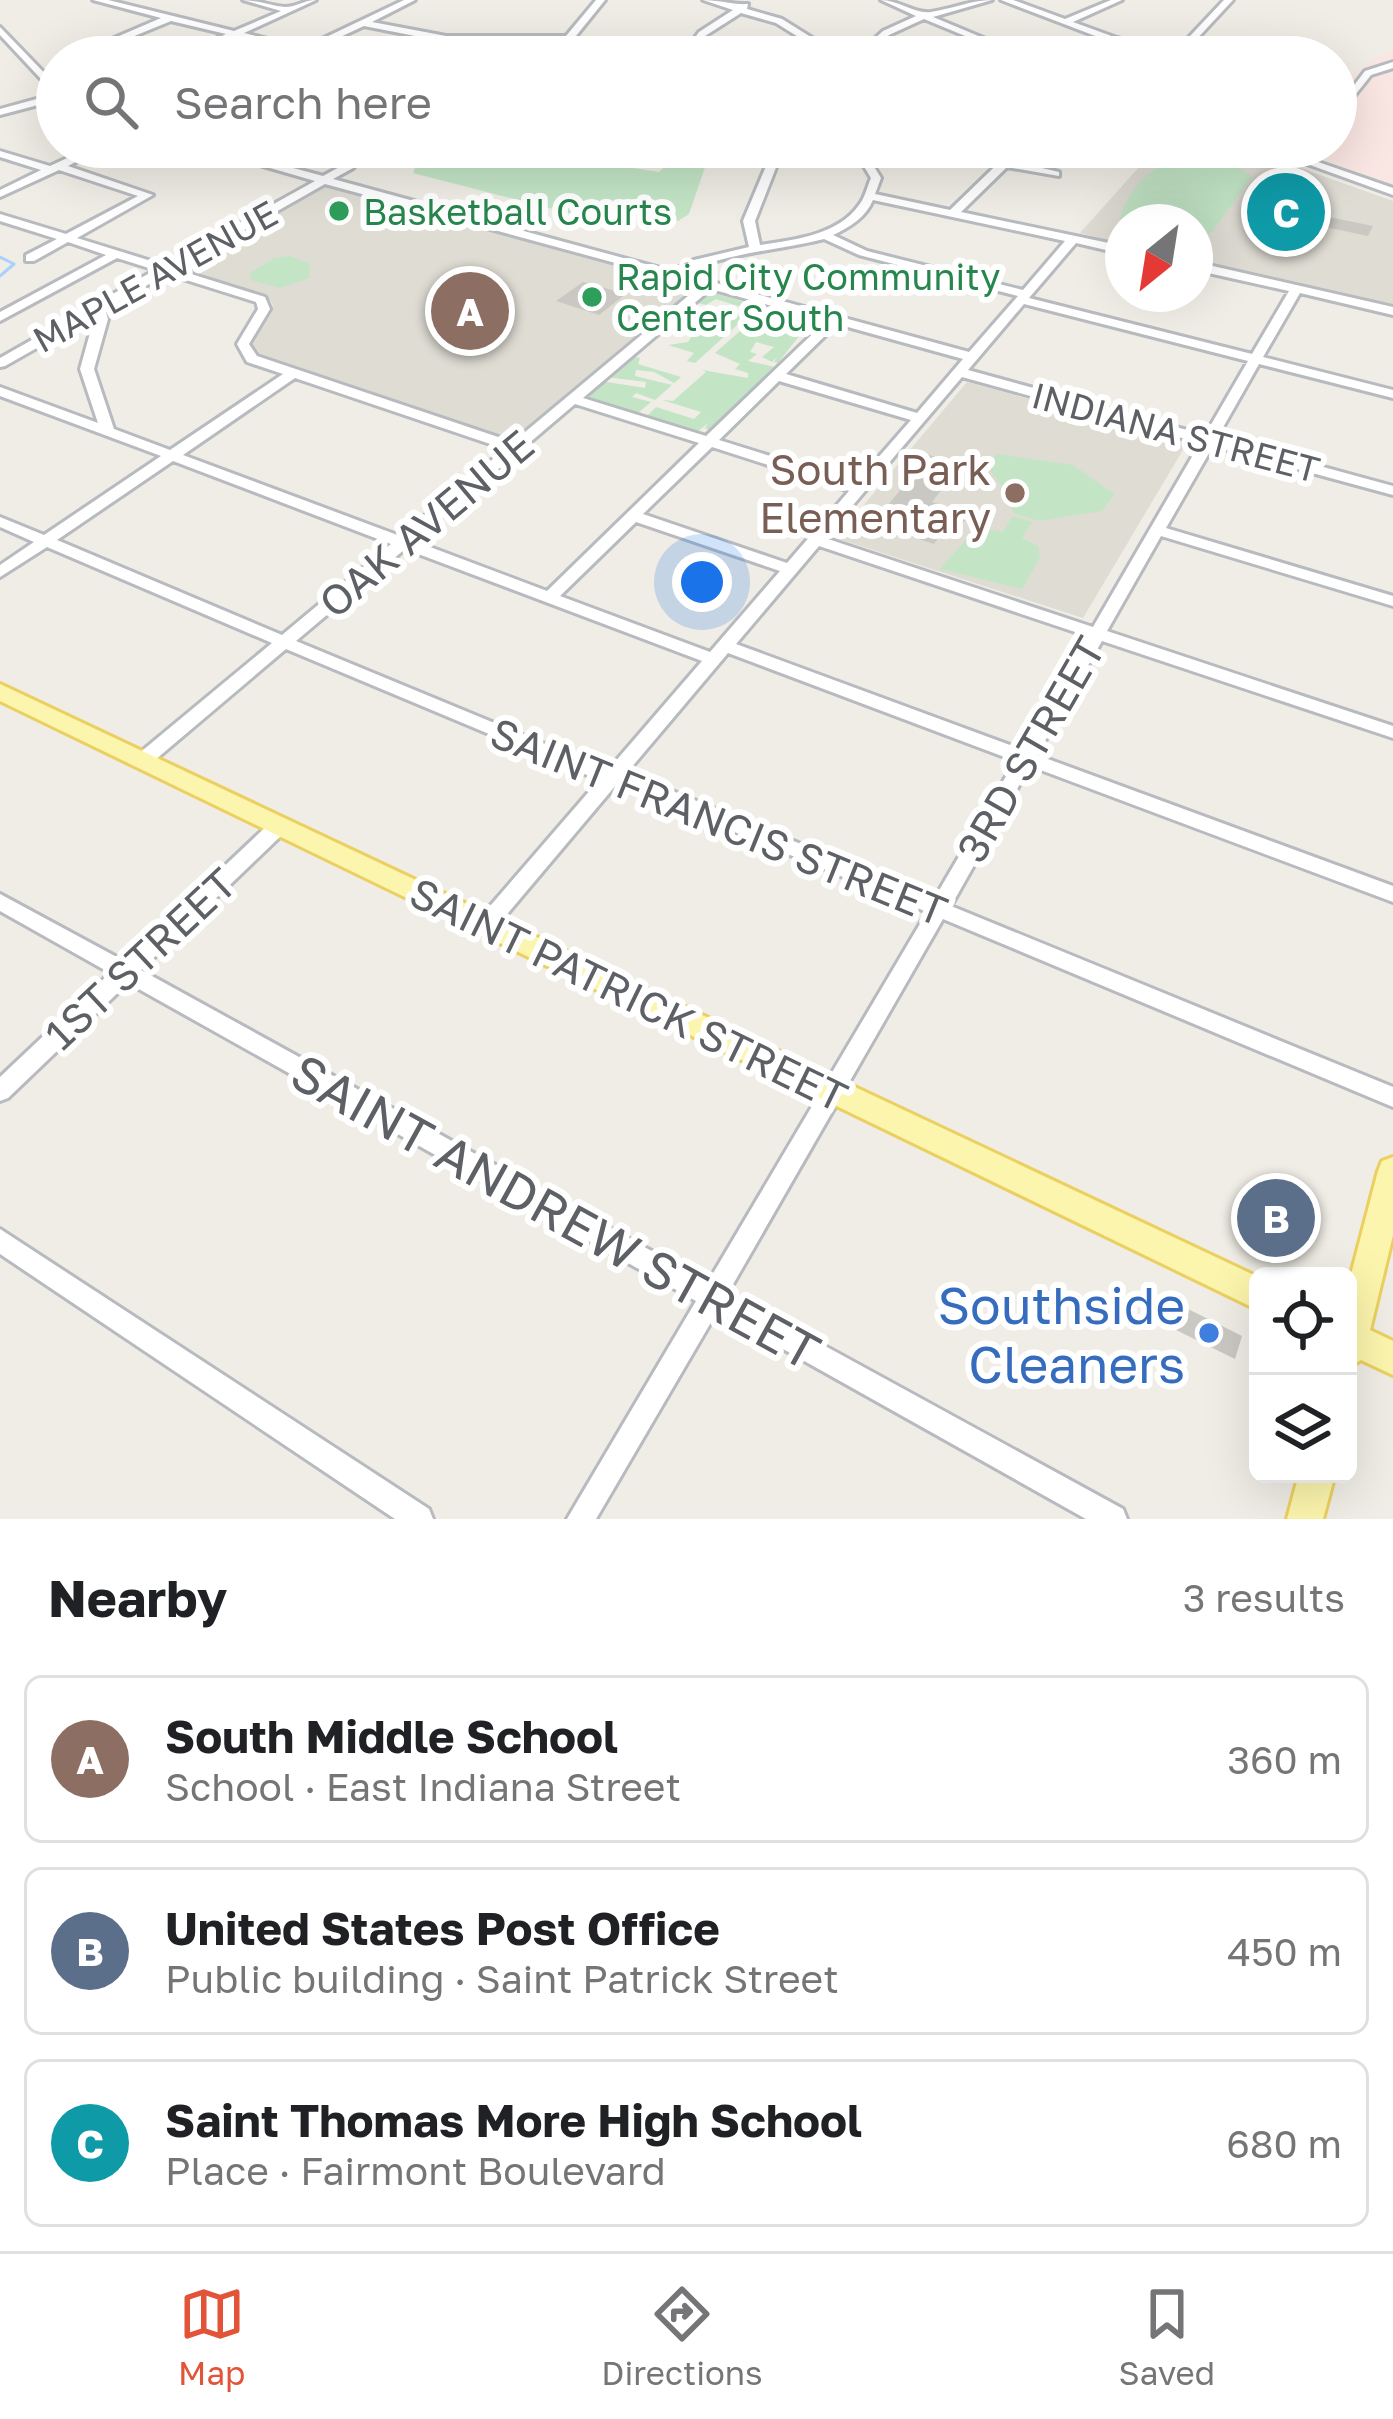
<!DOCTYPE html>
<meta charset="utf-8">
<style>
body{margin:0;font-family:"Golos Text",sans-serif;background:#f2f2f2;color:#202124}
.controls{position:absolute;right:36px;bottom:36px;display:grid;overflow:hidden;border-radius:18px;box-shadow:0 12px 48px #0002}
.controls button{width:108px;height:108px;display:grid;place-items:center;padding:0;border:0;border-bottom:3px solid #e0e0e0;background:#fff;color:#202124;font:60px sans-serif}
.compass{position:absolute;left:1105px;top:204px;width:108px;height:108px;border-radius:50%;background:#fff;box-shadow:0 12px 48px #0002;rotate:210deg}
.you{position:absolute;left:702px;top:582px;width:42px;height:42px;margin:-30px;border:9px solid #fff;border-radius:50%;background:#1a73e8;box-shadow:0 0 0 18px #1a73e833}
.badge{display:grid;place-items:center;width:78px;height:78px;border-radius:50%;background:#e25338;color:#fff;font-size:39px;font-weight:700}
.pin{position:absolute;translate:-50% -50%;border:6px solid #fff;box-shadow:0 3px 12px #0006}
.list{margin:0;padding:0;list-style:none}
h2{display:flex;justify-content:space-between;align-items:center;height:156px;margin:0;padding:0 48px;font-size:51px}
h2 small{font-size:39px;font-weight:400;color:#757577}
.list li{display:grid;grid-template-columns:78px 1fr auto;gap:36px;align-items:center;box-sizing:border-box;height:168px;margin:0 24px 24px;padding:0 24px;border:3px solid #e0e0e0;border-radius:18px}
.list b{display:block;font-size:45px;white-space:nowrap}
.list p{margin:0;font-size:39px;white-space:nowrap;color:#757577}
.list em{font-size:39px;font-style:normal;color:#757577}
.icon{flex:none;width:66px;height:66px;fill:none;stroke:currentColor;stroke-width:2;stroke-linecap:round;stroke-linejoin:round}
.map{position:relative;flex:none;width:1393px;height:1519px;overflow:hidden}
.search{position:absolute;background:#fff;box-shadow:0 12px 48px #0002;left:36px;right:36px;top:36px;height:132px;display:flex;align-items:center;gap:30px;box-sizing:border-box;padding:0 42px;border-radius:66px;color:#757577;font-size:45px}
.sheet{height:732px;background:#fff}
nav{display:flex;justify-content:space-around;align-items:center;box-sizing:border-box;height:168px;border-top:3px solid #e0e0e0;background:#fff;font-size:33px;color:#757577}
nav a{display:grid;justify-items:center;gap:6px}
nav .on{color:#e25338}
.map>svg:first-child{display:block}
.education{fill:#dedcd3}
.medical{fill:#fae6e2}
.green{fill:#c3e5c6}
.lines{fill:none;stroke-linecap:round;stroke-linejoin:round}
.stream{stroke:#a9d1fb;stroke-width:3}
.building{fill:#cac8c2}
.minor-casing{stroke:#b7babe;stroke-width:6}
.major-casing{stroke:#ebd061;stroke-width:6}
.minor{fill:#fff;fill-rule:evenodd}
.major{fill:#fbf5ad;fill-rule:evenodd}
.leisure-dot{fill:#2e9e5b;stroke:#fff;stroke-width:4.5}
.education-dot{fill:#8d6e63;stroke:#fff;stroke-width:4.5}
.shop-dot{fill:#3f7fe0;stroke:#fff;stroke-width:4.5}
.labels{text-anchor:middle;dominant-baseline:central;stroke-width:12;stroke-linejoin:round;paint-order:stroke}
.far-leisure-label{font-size:36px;fill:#27864d;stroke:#fff;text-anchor:start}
.far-street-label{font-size:36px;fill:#5d6065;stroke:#fff}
.education-label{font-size:42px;fill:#785e54;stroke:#fff;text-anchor:end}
.street-label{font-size:42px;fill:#5d6065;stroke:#fff}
.near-street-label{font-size:51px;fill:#5d6065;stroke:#fff}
.near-shop-label{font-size:51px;fill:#366cbe;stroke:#fff;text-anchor:end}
</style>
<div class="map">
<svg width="1393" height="1519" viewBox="0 0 1393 1519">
<rect width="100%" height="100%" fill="#efede5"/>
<g class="education">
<polygon points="1157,147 1241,147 1393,201 1393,306 1195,261 1195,222 1123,222 1123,245 1080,233"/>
<polygon points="325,185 694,285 697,287 519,438 508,440 261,357 253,346 253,335 273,305 270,300 179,268"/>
<polygon points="967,382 1187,443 1083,618 836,538"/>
</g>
<polygon class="medical" points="1393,48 1393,184 1287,147 1336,147 1336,85"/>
<g class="green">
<polygon points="427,147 571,147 580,160 659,172 684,147 712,147 689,214 678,221 633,211 592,219 413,173 421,150"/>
<path d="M1192,155L1228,161L1252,177L1211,233L1195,239V222H1120C1123,190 1161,157 1192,155Z"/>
<polygon points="290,256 310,264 309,278 280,288 251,280 250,273 274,258"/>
<polygon points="707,291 758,306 695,363 687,361 694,353 668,345 688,342 695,331 715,334 744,308 716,299 706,305 695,302"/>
<polygon points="766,306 818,319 802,333 790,328 799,326 782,318 776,323 776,329 799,336 778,363 774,362 777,357 772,362 762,357 774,347 756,342 750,352 757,354 748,361 775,367 709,430 705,428 708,423 697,432 647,416 656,407 694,419 701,412 662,400 673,401 706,372 702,370 748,378 748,373 735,369 740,364 715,353 740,331 747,333 754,328 746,324"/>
<polygon points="630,356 640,358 638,364 681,377 674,383 654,372 636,370 635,376 672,385 655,400 636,393 632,397 651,402 638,413 588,398 592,394 588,392 601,381 645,388 646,382 606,377"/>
<polygon points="997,454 1073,465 1114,494 1102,511 1039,521 1014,513 1004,489 987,466"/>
<polygon points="1013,516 1032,522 1022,538 1038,546 1040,558 1022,589 940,569 977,527 1002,532"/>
</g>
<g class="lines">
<polyline class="stream" points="0,257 14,264 0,276"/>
</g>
<g class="building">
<polygon points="1262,189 1303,198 1299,203 1314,214 1373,226 1368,236 1302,222 1295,235 1261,228 1270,213 1249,209"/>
<polygon points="583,282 587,283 626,294 599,315 556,301"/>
<polygon points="929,455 961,464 932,502 970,514 956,531 945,528 934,544 889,529 886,534 869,528"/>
<polygon points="1253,1182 1288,1197 1276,1240 1241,1222"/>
<polygon points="1184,1307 1242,1336 1235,1359 1176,1330"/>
</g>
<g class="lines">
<g class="minor-casing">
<g id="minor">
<path d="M93,0H108L234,31L281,11L243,0C257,0 271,6 285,7C296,7 305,0 316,0L244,33L303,48L404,0H415L372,22L446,36H566L596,0H605L559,57H549L562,42H446L364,26L312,50L334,57C301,57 274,41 241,38C220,36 200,57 177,57L226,34L171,21L83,57H70L161,18Z"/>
<path d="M703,0C719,0 733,5 748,4L747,9L782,19L822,44L860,52L883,31L916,16L881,0C898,0 914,14 931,12C952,9 971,0 992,0L933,17L1029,57H1016L924,19L889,35L865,57L816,48L776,23L741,13L705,36L691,57H681L699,32L733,10Z"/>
<polygon points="1001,0 1013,0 1065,19 1111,0 1122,0 1073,22 1117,38 1176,51 1224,0 1233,0 1180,57 1111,42"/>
<polygon points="0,27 57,86 57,100 0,115 0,109 55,94 0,35"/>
<polygon points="1393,62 1393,68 1371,75 1336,119 1336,109 1365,71"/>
<path d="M91,147H104L68,166L153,195L77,238L164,265L315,181L198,147H215L323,176L345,164L360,147H371L353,168L333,179L671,271L694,260L749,247L743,221L774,147H784L755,221L760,245C794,240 838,235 859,205C865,198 867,187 871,178L852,147H862L881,178L875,194L950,210L1015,147H1026L1012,161L1059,172V176L1007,167L961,212L1123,246V254L1076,243L1029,298L1252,354L1289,291L1195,270V262L1393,307V315L1300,293L1263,357L1393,390V398L1259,364L1217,438L1393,486V495L1213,446L1166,528L1393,596V606L1161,536L1107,631L1393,726V738L1102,641L1037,755L1393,886V902L1030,766L951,906L1393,1087V1107L943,919L728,1293L1123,1509L1127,1519H1086L717,1312L596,1519H567L696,1301L128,983L8,1098L0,1101V1077L110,973L0,911V894L124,961L272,821H286L288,826L286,831L141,970L708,1282L927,912L641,793L616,785L492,932L485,934L478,932L475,926L478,920L599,780L286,649L149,765H137L134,760L137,755L272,643L47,547L0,577V565L34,542L0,527V517L44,535L161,456L0,396V387L98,423L80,369L95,315L5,366L0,367V358L155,270L117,258L0,321V312L106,255L68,242L34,261H26V255L57,239L0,221V214L66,234L138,196L59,170L0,197V190L41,170L0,157V151L50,166ZM325,184L700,286L513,442L257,356L249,344L270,309L265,297L175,269ZM873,200L1065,241L1023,290L867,251L833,235C850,227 866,217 873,200ZM824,239L859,255L1018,296L969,352L683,274C726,252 777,251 824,239ZM167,274L256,302L258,309L237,344L247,362L283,374L170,450L114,429L94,369L108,319L105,309ZM711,289L826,321L706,436L583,398ZM1024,304L1248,361L1205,435L968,370ZM837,324L963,359L917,413L786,374ZM962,377L1200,443L1093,627L825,538ZM295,378L505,449L400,536L183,455ZM779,381L911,420L856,483L719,440ZM575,404L699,443L547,591L414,541ZM712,447L849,491L787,563L643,514ZM173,461L391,544L282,635L57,540ZM636,522L780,571L710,652L560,596ZM819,546L1087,636L1021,749L736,644ZM405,549L702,661L608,770L296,641ZM728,653L1015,761L934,899L653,783L625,775Z"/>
<polygon points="620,147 630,147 629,162 620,160"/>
<polygon points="1260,147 1275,147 1393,188 1393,195"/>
<polygon points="0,1229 429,1509 433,1519 395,1519 0,1254"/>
</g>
</g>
<g class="major-casing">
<g id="major">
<polygon points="0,684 1258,1277 1258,1310 0,701"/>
<polygon points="1393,1157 1393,1235 1370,1330 1393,1341 1393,1375 1361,1360 1348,1368 1348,1286 1378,1171 1382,1161"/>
<polygon points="1299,1474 1335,1474 1323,1519 1287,1519"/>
</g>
</g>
<use href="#minor" class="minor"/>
<use href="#major" class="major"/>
</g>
<g class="leisure-dot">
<circle cx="339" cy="211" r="12"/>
<circle cx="592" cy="297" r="12"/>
</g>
<circle class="education-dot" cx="1015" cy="493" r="12"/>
<circle class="shop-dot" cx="1209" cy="1333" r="12"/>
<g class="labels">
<g class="far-leisure-label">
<text x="363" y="211">Basketball Courts</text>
<text x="616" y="276">Rapid City Community<tspan x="616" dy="41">Center South</tspan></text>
</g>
<g class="far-street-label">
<text transform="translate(155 276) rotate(-29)">MAPLE AVENUE</text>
<text transform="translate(1176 432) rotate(15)">INDIANA STREET</text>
</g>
<g class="education-label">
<text x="991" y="469">South Park<tspan x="991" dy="48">Elementary</tspan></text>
</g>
<g class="street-label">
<text transform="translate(426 523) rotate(-40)">OAK AVENUE</text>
<text transform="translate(1030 749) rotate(-60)">3RD STREET</text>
<text transform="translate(719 821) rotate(22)">SAINT FRANCIS STREET</text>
<text transform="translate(140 958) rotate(-43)">1ST STREET</text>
<text transform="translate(629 994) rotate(26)">SAINT PATRICK STREET</text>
</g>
<g class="near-street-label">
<text transform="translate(556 1211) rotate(29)">SAINT ANDREW STREET</text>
</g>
<g class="near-shop-label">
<text x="1185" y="1304">Southside<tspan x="1185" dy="59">Cleaners</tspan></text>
</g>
</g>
</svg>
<div class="controls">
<button><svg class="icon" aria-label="locate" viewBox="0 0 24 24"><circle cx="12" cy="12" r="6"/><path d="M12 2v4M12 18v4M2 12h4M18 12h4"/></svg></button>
<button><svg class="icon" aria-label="layers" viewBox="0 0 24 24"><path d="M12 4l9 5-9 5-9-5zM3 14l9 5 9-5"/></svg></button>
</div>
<svg class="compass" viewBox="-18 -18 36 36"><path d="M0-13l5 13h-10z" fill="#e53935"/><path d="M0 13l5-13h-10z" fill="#757577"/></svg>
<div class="you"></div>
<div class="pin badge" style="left:470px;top:311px;background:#8d6e63">A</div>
<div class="pin badge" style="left:1276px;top:1218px;background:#5c6f8a">B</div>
<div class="pin badge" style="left:1286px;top:212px;background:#0f9aa8">C</div>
<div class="search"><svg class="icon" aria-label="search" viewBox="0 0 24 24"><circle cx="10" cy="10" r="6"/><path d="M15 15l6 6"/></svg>Search here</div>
</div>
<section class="sheet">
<h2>Nearby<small>3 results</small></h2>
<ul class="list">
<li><span class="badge" style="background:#8d6e63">A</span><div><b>South Middle School</b><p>School · East Indiana Street</p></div><em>360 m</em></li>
<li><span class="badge" style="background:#5c6f8a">B</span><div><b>United States Post Office</b><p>Public building · Saint Patrick Street</p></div><em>450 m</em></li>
<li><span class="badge" style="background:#0f9aa8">C</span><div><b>Saint Thomas More High School</b><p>Place · Fairmont Boulevard</p></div><em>680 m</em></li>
</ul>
</section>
<nav>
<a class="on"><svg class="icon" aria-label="map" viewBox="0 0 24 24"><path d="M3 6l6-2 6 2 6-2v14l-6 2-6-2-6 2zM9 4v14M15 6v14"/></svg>Map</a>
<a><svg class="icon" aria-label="directions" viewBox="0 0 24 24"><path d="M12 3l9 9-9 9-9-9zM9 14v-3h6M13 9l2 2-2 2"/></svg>Directions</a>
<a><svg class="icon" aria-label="saved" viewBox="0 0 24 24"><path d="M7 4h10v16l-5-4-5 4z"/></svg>Saved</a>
</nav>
